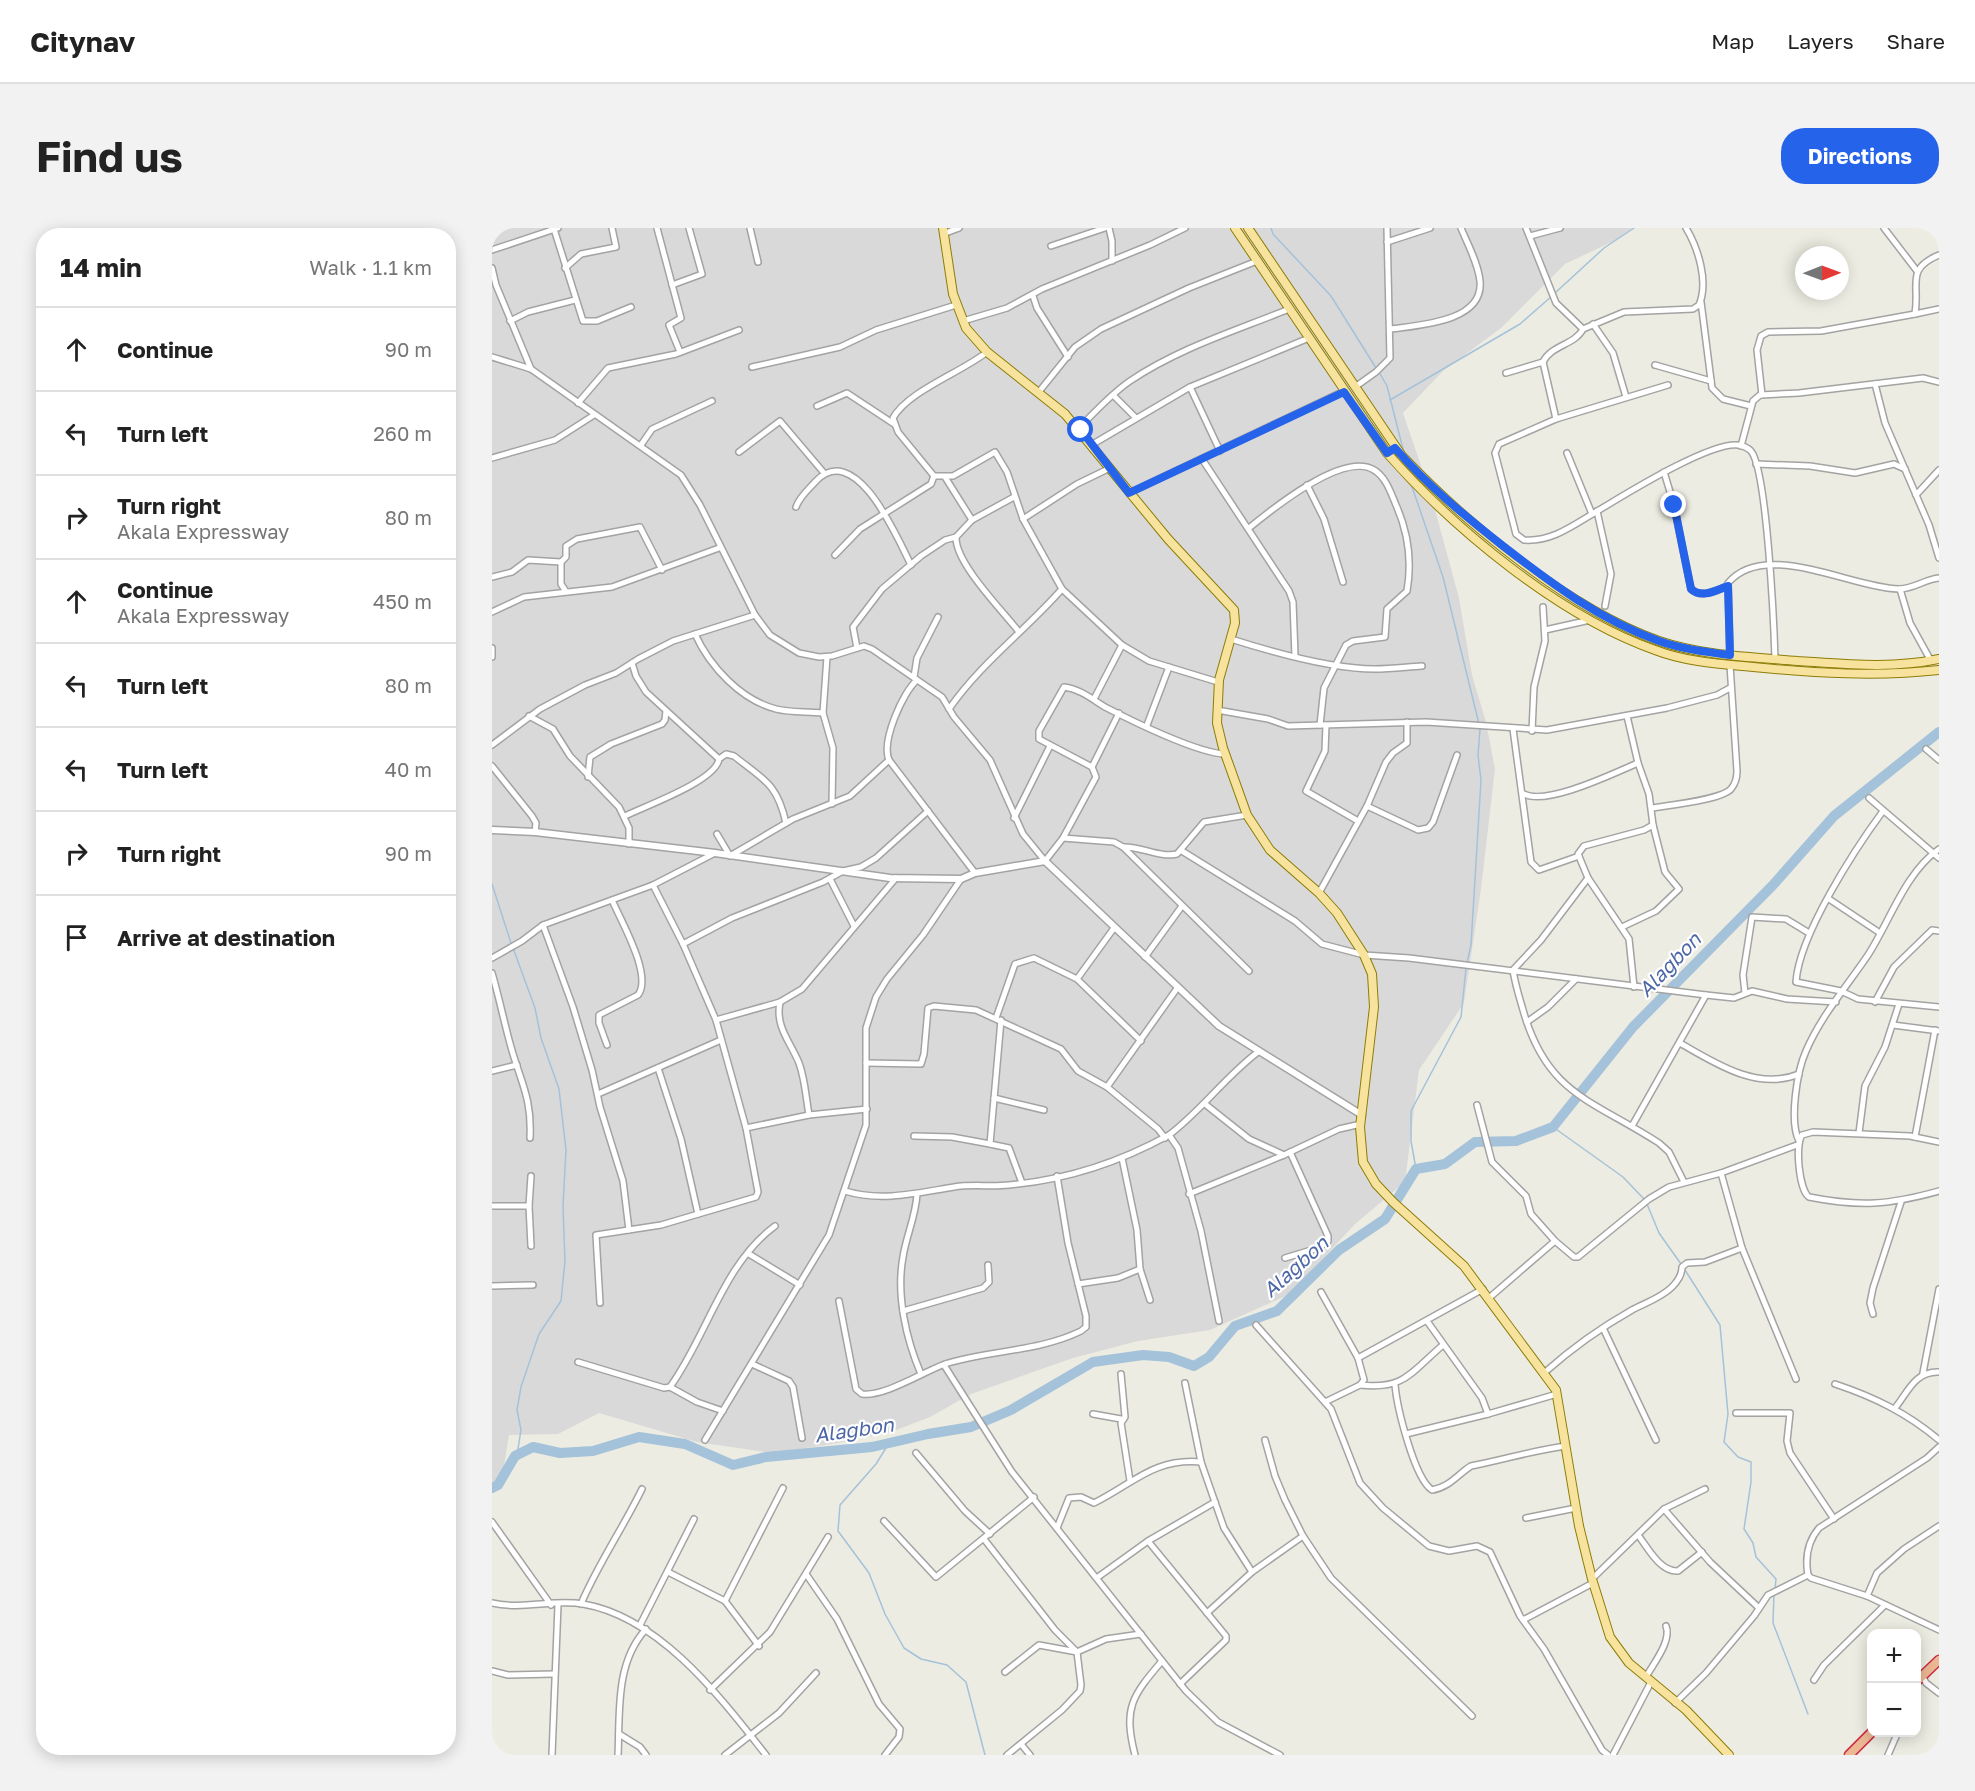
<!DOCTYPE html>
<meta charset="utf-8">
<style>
body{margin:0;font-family:"Golos Text",sans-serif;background:#f2f2f2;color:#222}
.controls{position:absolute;right:18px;bottom:18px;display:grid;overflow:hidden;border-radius:12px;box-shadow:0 3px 15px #0003}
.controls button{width:54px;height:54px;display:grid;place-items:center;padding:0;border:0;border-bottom:2px solid #e0e0e0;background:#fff;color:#222;font:30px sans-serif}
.compass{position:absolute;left:1303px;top:18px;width:54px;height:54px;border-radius:50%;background:#fff;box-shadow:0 3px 15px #0003;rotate:89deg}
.stop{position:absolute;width:18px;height:18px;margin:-14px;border:4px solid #2563eb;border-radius:50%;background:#fff}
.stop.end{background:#2563eb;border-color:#fff;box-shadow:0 2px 6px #0008}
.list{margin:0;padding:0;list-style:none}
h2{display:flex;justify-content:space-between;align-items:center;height:78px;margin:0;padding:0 24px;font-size:26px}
h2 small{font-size:20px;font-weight:400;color:#767676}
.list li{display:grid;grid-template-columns:39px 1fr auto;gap:18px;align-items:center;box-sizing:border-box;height:84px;padding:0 24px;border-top:2px solid #e0e0e0}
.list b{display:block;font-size:22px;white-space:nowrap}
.list p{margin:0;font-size:20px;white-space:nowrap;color:#767676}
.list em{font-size:20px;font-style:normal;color:#767676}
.icon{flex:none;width:33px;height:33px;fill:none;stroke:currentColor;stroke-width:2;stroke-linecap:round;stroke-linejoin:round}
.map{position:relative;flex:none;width:1447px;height:1527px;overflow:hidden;border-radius:24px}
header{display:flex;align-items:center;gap:36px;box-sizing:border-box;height:84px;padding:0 30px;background:#fff;border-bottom:2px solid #e0e0e0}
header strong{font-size:28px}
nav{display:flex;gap:33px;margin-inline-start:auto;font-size:21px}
.intro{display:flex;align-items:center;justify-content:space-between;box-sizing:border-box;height:144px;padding:0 36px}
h1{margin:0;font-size:42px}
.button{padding:15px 27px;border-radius:24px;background:#2563eb;color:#fff;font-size:21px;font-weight:700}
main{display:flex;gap:36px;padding:0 36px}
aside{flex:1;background:#fff;border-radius:24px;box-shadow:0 3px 15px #0003}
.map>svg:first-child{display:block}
.residential{fill:#dad9d9}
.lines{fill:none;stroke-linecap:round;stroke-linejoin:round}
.stream{stroke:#a4c2d9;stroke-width:1.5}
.river{stroke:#a4c2d9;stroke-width:10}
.minor-casing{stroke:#a3a3a3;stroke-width:8}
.tertiary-casing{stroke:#a3a3a3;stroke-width:9}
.primary-casing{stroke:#8d7d07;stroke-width:10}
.trunk-casing{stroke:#ce2b41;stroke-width:11}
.minor{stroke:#fff;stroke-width:5}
.tertiary{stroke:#fff;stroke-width:6}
.primary{stroke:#f7e39d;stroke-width:8}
.trunk{stroke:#ecb894;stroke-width:8}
.route{stroke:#2563eb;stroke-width:8}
.labels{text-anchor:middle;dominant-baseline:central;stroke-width:4.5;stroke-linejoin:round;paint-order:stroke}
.water-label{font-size:20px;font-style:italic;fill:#4d67a6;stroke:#fff}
</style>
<header>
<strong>Citynav</strong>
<nav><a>Map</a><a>Layers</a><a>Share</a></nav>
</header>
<div class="intro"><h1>Find us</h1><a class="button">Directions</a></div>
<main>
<aside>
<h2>14 min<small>Walk · 1.1 km</small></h2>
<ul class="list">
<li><svg class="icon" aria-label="ahead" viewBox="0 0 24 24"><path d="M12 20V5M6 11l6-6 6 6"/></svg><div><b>Continue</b></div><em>90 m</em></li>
<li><svg class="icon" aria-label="left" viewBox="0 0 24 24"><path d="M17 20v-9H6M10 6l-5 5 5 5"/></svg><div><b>Turn left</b></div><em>260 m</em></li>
<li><svg class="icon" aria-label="right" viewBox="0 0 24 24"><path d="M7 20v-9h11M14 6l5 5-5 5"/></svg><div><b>Turn right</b><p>Akala Expressway</p></div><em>80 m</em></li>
<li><svg class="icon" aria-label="ahead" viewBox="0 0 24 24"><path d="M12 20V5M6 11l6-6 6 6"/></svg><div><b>Continue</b><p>Akala Expressway</p></div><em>450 m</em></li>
<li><svg class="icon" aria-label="left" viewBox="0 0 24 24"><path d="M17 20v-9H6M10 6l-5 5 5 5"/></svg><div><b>Turn left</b></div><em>80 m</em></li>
<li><svg class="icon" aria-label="left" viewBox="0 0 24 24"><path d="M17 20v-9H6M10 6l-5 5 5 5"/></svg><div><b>Turn left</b></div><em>40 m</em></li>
<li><svg class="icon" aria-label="right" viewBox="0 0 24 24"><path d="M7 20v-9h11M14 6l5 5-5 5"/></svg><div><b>Turn right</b></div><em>90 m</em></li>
<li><svg class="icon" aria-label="arrive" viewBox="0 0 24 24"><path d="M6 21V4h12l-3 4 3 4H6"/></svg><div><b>Arrive at destination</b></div></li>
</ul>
</aside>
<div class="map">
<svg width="1447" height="1527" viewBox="0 0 1447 1527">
<rect width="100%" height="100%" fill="#edece2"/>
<polygon class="residential" points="0,0 1140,0 1124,12 1073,36 1009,100 951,143 911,185 939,267 967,370 980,447 994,494 1003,541 989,661 972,775 927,842 913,954 863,996 798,1066 718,1102 646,1113 581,1130 479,1166 438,1189 399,1204 346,1215 281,1225 205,1214 107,1185 66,1206 17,1207 10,1250 0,1255"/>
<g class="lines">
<g class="stream">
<polyline points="779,0 781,6 839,68 884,140"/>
<polyline points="1063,65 1112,20 1142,0"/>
<polyline points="887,144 895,158 912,225"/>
<polyline points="898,172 1028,96 1060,68"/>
<polyline points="919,256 951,349 987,496"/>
<polyline points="0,656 19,715"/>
<polyline points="21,720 43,780 49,810 67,861 74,922 71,978 73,1033 69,1073 47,1106 29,1159 25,1182 29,1202 25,1227"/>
<polyline points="975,735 979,717 989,552 986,527 988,501"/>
<polyline points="1061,899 1131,949 1152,971"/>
<polyline points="924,941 919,913 919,883 969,789 974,740"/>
<polyline points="1155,976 1167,1005 1189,1036"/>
<polyline points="1193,1042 1228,1097 1236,1186 1232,1214 1246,1229 1259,1234 1259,1254 1252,1301 1261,1315 1264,1329 1284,1351 1283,1361"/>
<polyline points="397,1215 384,1236 348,1277 346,1303 377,1345 393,1386 412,1420 429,1431 455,1437 474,1454 493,1527"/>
<polyline points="1282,1365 1281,1395 1316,1486"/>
</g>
<polyline class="river" points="0,1260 6,1257 23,1228 41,1219 68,1225 101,1223 147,1209 193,1216 241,1237 274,1229 380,1219 436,1206 479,1199 519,1182 601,1134 651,1127 677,1129 702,1138 717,1129 743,1098 785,1083 847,1022 893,991 924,941 953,936 983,914 1024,913 1061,899 1141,799 1281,657 1342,588 1447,504"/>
<g class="minor-casing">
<g id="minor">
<polyline points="165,0 189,90 177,97 188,124"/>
<polyline points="258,0 266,34"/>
<polyline points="617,0 620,13 620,33"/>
<path d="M1034,0L1064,75L1091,101C1083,117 1059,117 1051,134L1064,191"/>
<polyline points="1392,0 1425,43"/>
<polyline points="62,1 91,93 105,93 139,79"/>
<polyline points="451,6 467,0"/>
<polyline points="1038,8 1068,0"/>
<polyline points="895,14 938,0"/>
<polyline points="559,18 613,0"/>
<polyline points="0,22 66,0"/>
<path d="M1447,27C1413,41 1428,56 1423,86L1447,81"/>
<polyline points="0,40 4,57 39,141"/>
<polyline points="73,40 89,26 124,19 120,0"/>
<polyline points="180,57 210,46 197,0"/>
<polyline points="541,68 545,80 576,129"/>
<polyline points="1209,74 1220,160 1231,171 1259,178"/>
<polyline points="18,93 36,84 83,72"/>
<polyline points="471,93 515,80 550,61 658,17 693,0"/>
<polyline points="1101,96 1121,125 1134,169"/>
<path d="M899,101C927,97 992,94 988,53C986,35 976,17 969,0"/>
<path d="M1091,101L1132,84L1201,81L1207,77C1217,54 1206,20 1194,0"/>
<path d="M0,129L39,141L189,247L208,277L263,387L278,407L307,425L327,429L340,428L372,418L380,421L450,469L462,489L498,532L531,606L553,633L571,610L604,549L600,539L547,511V503L572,459C588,461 600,471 613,479C640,493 705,525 733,526"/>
<polyline points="1163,137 1219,153"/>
<polyline points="260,139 348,119 384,102 464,77"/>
<polyline points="1014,145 1051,134"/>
<polyline points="1383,156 1393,195 1437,297 1447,330"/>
<path d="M1176,157L1064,191L1007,216L1003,225L1024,306L1032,312C1061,314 1083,296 1107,282C1134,266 1217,214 1246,217C1250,217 1256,220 1259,223C1275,242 1282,398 1283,431"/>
<polyline points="698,159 728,223"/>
<polyline points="863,159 884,144 898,130 895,0"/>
<polyline points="546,165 583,119 609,101 697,60 765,33"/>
<polyline points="621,167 644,190"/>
<polyline points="1270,167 1265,122 1269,108 1276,104 1329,103 1423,86"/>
<polyline points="86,175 116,140 184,126 247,102"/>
<polyline points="325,178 355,165 402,196"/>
<path d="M587,200C603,184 619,166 638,153C687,120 743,103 797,81"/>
<polyline points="601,216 698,159 817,110"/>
<polyline points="149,217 160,201 220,173"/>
<polyline points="1249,218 1261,173 1268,167 1307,165 1431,150 1447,154"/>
<polyline points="247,224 288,193 332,245"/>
<polyline points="1075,225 1100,286"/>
<polyline points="0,230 63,212 102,187"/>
<polyline points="710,231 797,363 801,374 803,428"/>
<polyline points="1264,236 1318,238 1363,245 1402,236 1413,241"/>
<path d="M1172,244L1182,277L1199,361C1210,371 1224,362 1236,358"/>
<polyline points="442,248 461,248 503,224 515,244 531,291 570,361 630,417 657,433 726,454"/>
<path d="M442,248L406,204L401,190C416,163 470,144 495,124"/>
<polyline points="453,249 480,292"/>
<polyline points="815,257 832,291 851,354"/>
<polyline points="637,265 852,163"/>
<polyline points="1424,267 1447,242"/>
<path d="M304,279C308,268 316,262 324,253C364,212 405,309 419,337"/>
<polyline points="1105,283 1119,346 1113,378"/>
<polyline points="531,291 585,256 618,240"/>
<path d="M757,300C779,282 851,223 882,242C894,249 899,265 904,277C916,304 920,334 915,363L895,381L893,409L861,413L854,417L832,460L828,497"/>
<path d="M464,309C463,335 510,382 527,404"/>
<polyline points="343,327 368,301 439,256 442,248"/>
<polyline points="69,334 69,356 73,362"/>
<polyline points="0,349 20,344 36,332 69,334 74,329 74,318 85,311 148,299 170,342"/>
<polyline points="1408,361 1418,395 1439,433"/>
<polyline points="0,384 32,369 120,359 227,320"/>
<polyline points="1053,402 1098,392"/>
<path d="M203,406C218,439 249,472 284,481C299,485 315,483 331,485L335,429"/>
<path d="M739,411C780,424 840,441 883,441C899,441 914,439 930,438"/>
<polyline points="0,420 0,429"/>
<polyline points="365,420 361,399 390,361 429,328 453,312 464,309 480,292 522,269"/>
<path d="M1238,427L1236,355C1273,311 1359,360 1407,361C1422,361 1433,351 1447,350"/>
<polyline points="140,435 144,448 154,464 227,531"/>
<polyline points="422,449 425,430 446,389"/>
<polyline points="602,471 630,417"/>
<path d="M457,481C489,435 534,402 570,361"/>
<polyline points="725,482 776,491 796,498 934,494 1055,502 1175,480 1225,467 1238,460"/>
<polyline points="331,485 341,520 340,576"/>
<polyline points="37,488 61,501 78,528 127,579 137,600 137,616"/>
<polyline points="655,497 677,439"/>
<polyline points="834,497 833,523 814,563 866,593"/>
<polyline points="1021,501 1039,634 1047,642 1087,628"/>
<polyline points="1040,503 1042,459 1053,413 1051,379"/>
<polyline points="0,517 48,481 93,457 124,445 146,431 181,413 263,387"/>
<polyline points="1434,521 1447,532"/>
<polyline points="397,532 483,645"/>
<polyline points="0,538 40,588 44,595 43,604"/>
<polyline points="600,539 627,485"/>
<polyline points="96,549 98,529 119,516 170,496 173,492 174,483"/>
<path d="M1032,566C1055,578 1122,545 1146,535"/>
<polyline points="1377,570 1447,630"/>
<polyline points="875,578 926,602 936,600 941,594 965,527"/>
<path d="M1160,580C1177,577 1229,572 1239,561C1244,555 1245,550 1245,543L1238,437"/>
<path d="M1391,583C1363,621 1307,707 1304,754L1349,763L1366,771L1447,779"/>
<path d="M133,588C153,578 224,553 227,531L234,526L242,528C272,552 285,555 294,595"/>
<polyline points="522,590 558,518"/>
<path d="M225,606L238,628L301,591L358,568L397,532C389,513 411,464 425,452"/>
<polyline points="571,610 622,614 631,619 757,743"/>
<path d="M631,619C649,618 667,630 685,626L712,594L755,587"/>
<polyline points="690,623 803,693 830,716 872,727 917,730 1214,767 1242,770 1260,763 1295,771 1344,774"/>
<path d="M1096,650L1049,712L1021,742C1023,756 1027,768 1031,782C1055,867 1101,872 1167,915L1177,924L1192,954"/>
<polyline points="338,651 362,698"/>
<polyline points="827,665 875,578 894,534 901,525 915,515 915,494"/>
<polyline points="1337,671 1388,705"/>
<polyline points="51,697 81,779 100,842 108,879 131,953 137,1002"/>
<polyline points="1130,699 1164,683 1187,661 1173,644 1161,597 1157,566 1146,535 1135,488"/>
<polyline points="191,716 240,690 331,654 351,643 369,639 384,630 436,583"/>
<polyline points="653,729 690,678"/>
<polyline points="0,730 30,713 51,697 161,657 223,625"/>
<path d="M0,745C7,769 12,794 19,819C29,855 40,870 38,910"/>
<polyline points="585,751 622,700"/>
<polyline points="1142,759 1137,711 1096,650 1086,626 1092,618 1152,602 1161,597"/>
<polyline points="1253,765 1251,747 1260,689 1294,691 1317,705"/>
<path d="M288,774C283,799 298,813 307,835C313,851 314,870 317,887"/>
<polyline points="1383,774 1402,739 1440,702 1447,703"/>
<polyline points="504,790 523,736 542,730 585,751 649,813"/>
<polyline points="224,792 288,774 310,761 404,650"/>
<polyline points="509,792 498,916 517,920 530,955"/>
<polyline points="1035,794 1056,779 1084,751"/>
<polyline points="1401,797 1447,803"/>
<path d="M1188,815C1224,836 1266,863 1307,846"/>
<path d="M115,817L107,795V787L146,767C161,748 129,693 120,672"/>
<polyline points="374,835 429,836 432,826 436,780 442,778 484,782 569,821 586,843 615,859 666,901 673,910"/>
<polyline points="166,840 189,911 206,986"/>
<polyline points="0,843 25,837"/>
<polyline points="615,859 686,759"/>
<polyline points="106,866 229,812"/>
<polyline points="502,870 552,882"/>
<polyline points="713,876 757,911 792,927"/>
<polyline points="985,877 1000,934 1034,968 1039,986 1063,1013 1082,1029 1086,1029 1157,971 1177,959 1229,945 1305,917"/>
<polyline points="1140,898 1214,767"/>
<polyline points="254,900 317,887 375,881"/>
<polyline points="1367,905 1373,858 1393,819 1407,776"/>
<path d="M677,907C710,882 733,849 766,824"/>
<polyline points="422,908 460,909 498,916"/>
<polyline points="1423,909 1443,802"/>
<path d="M1307,913C1297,893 1305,843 1314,823C1329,788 1355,758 1376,727C1398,693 1413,645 1447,621"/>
<path d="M1447,914L1418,908L1321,904L1310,907C1303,917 1307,962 1317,969C1368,979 1397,977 1447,963"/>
<polyline points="630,930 645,1002 648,1041 658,1072"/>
<polyline points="1229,945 1250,1020 1304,1151"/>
<path d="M353,963C389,974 425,965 462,959C479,956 499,959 517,957C573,952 628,934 677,907L686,920L709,1003L727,1093"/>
<path d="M425,966C424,988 414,1008 411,1029C404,1067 414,1111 429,1146"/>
<polyline points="697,966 792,927 847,901 869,896"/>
<polyline points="0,978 37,978 39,948"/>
<polyline points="37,978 39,1018"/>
<polyline points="257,1026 308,1057"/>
<polyline points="793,1030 826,1020 836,1013 836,1008 798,924"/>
<polyline points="586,1056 626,1050 648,1041"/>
<polyline points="0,1058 41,1057"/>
<polyline points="829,1064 866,1130 991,1061"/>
<polyline points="997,1070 1063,1013"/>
<path d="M347,1073L364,1161L370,1166C392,1169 431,1144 453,1136C497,1122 546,1124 589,1103L594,1099V1088L576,1015L565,948"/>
<polyline points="108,1075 104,1007 169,997 264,969 266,964 254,900 224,792 191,716 161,657"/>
<polyline points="411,1083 491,1060 497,1054 496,1037"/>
<polyline points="1381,1086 1378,1075 1381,1060 1409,974"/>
<polyline points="935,1093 990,1170 996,1186 1065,1166"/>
<polyline points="764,1097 839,1181 868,1255 891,1280 937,1318 957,1323 985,1318 998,1324 1028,1388 1052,1421 1110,1522 1116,1527"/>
<polyline points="1111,1100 1164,1212"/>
<path d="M866,1130L872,1152L868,1157C913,1162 919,1144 951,1117"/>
<path d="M86,1134L172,1160L178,1159C215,1108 231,1036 283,998"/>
<polyline points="260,1136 297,1153 301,1159 310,1210"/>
<polyline points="452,1137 520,1244 694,1463 726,1494 788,1527"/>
<path d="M1052,1145C1079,1121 1108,1100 1140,1082C1153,1075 1169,1070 1180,1059C1186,1053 1190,1047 1190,1039L1195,1035L1213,1034L1250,1020"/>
<polyline points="1431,1145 1447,1061"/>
<polyline points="629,1146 633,1189 629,1195 638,1253"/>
<polyline points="693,1155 709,1234"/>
<path d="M1343,1156C1382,1169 1415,1185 1447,1212"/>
<path d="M903,1157C905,1179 922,1250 940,1262C958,1259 966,1246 979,1238C1011,1232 1042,1222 1074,1218"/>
<polyline points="178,1159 205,1174 231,1183"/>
<polyline points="833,1174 868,1157"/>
<path d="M1403,1180C1416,1164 1423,1143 1447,1144"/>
<polyline points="1244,1185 1298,1185 1295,1213 1298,1225 1342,1291"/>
<polyline points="601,1186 629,1191"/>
<polyline points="914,1206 996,1186"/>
<polyline points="213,1212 337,1007 374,897 374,800 384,769 395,751 431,707 469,651"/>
<polyline points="773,1212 783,1248 793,1272 811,1308 839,1350 980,1488"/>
<polyline points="424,1225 473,1283 498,1306"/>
<polyline points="1172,1281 1218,1334 1267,1380"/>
<polyline points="1034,1290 1084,1280"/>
<polyline points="392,1293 444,1349 542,1269"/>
<polyline points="0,1294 59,1377"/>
<path d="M565,1300L577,1270L589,1269L602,1275C641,1256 661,1230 709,1234L732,1300L760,1344"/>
<path d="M1146,1307C1156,1320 1168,1344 1186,1343L1210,1324"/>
<polyline points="492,1311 563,1402 585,1424 589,1457 588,1463 570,1482 515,1527"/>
<polyline points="656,1313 734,1408 734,1412 688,1456"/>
<polyline points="176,1344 233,1373 267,1418"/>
<polyline points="314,1346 345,1391 387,1476 408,1501 407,1509 393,1527"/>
<path d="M1316,1347C1313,1330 1316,1313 1327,1300L1435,1230L1447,1219"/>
<polyline points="1316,1347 1319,1350 1375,1368 1447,1402"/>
<polyline points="606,1349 656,1313 723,1274"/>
<polyline points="1100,1351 1172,1281 1213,1261"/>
<polyline points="1375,1368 1385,1345 1412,1321 1447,1298"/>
<polyline points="233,1373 291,1260"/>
<path d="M0,1375C30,1382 62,1371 91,1376C168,1389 228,1469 274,1527"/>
<path d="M89,1376C106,1336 131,1300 150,1261"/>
<polyline points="715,1385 760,1344 811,1308"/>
<polyline points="1031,1392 1101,1355"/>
<polyline points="148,1397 202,1291"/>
<polyline points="0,1443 16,1447 62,1446"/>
<polyline points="513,1444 547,1417 585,1424 614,1411 649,1406"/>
<polyline points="1430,1447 1434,1455 1447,1465"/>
<path d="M1154,1449C1161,1436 1180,1413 1174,1398"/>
<polyline points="1322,1452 1332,1437 1393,1377"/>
<polyline points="218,1462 278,1404 336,1309"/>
<polyline points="1183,1475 1214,1445 1262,1388 1276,1367 1316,1347"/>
<polyline points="127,1506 148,1519 154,1527"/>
<polyline points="529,1516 538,1527"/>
<polyline points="60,1527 66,1377"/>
<path d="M126,1527C128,1484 123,1435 154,1401"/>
<polyline points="233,1527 287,1485 324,1445"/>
<path d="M643,1527C631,1480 640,1468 670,1433"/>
<polyline points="1121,1527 1159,1454"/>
<polyline points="1396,1527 1406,1504"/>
</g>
</g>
<g class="tertiary-casing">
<polyline id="tertiary" points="0,602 43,604 223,625 398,650 469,651 483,645 553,633 727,798 870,887"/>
</g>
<g class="primary-casing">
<g id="primary">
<polyline points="451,0 461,66 474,100 495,124 573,186 676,311 742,382 743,395 727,452 725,495 731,520 755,587 778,622 827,665 845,685 872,727 880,746 882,779 868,899 871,934 884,956 901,974 972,1038 1064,1162 1087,1298 1100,1351 1118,1409 1137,1435 1194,1482 1237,1527"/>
<path d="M743,0L895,225C962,301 1067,388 1163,422C1194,434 1229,436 1261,439C1324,445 1385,449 1447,442"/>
<path d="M756,0L910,228C975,296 1077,381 1167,413C1211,428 1260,429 1306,433C1353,436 1401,441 1447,431"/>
</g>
</g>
<g class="trunk-casing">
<g id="trunk">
<polyline points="1424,1454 1447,1432"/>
<polyline points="1357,1527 1380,1504"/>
</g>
</g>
<use href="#minor" class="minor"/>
<use href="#tertiary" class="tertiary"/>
<use href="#primary" class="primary"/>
<use href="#trunk" class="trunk"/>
</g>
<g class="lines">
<path class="route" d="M589,202L637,265L852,164L895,225L903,220C935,257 973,288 1011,318C1060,356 1108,392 1167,413C1190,421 1214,424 1238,427L1236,358C1224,362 1210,371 1199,361L1182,277"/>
</g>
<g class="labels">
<g class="water-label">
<text transform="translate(1177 736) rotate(-46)">Alagbon</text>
<text transform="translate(803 1038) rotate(-42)">Alagbon</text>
<text transform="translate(362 1201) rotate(-8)">Alagbon</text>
</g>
</g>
</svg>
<div class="controls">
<button>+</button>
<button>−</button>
</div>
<svg class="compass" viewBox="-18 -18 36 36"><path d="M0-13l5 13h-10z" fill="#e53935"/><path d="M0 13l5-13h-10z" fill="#767676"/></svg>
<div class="stop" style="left:589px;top:202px"></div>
<div class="stop end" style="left:1182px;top:277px"></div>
</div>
</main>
